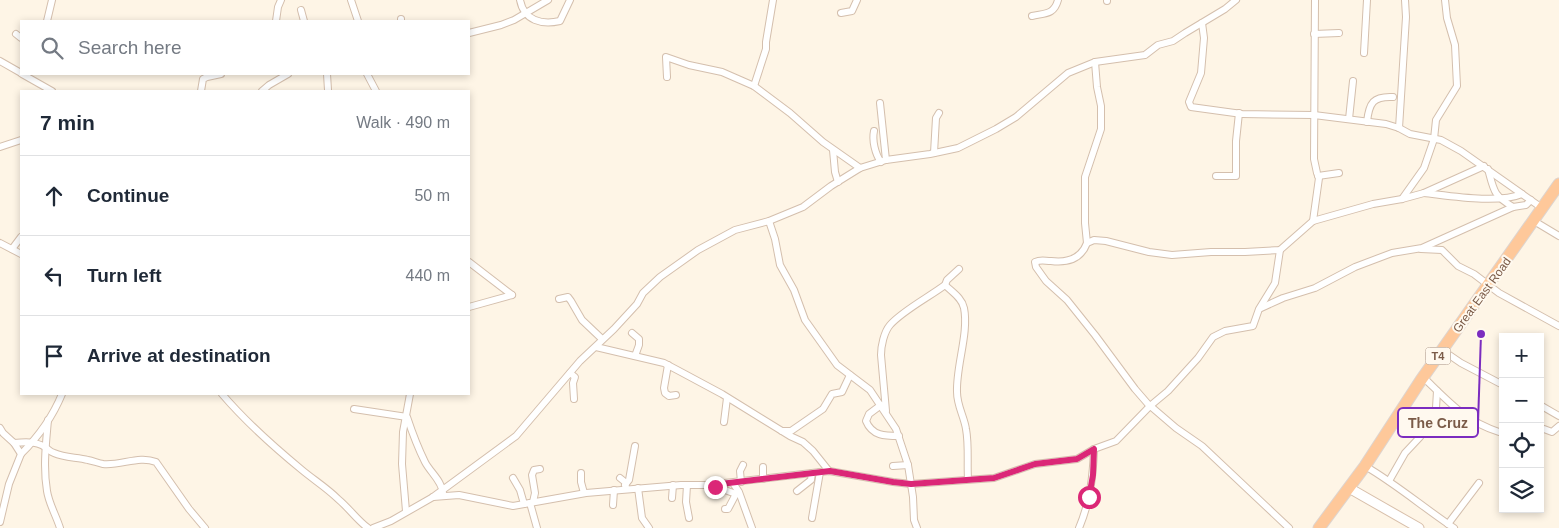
<!DOCTYPE html>
<meta charset="utf-8">
<style>
body{margin:0;font-family:Helvetica,sans-serif;background:#f2f2f3;color:#1f2937}
.controls{position:absolute;right:15px;bottom:15px;display:grid;overflow:hidden;border-radius:0px;box-shadow:0 2px 8px #0003}
.controls button{width:45px;height:45px;display:grid;place-items:center;padding:0;border:0;border-bottom:1px solid #e0e1e3;background:#fff;color:#1f2937;font:25px sans-serif}
.stop{position:absolute;width:15px;height:15px;margin:-11px;border:4px solid #db2777;border-radius:50%;background:#fff}
.stop.end{background:#db2777;border-color:#fff;box-shadow:0 1px 5px #0008}
.list{margin:0;padding:0;list-style:none}
h2{display:flex;justify-content:space-between;align-items:center;height:65px;margin:0;padding:0 20px;font-size:21px}
h2 small{font-size:16px;font-weight:400;color:#747a83}
.list li{display:grid;grid-template-columns:32px 1fr auto;gap:15px;align-items:center;box-sizing:border-box;height:80px;padding:0 20px;border-top:1px solid #e0e1e3}
.list b{display:block;font-size:19px;white-space:nowrap}
.list em{font-size:16px;font-style:normal;color:#747a83}
.icon{flex:none;width:28px;height:28px;fill:none;stroke:currentColor;stroke-width:2;stroke-linecap:round;stroke-linejoin:round}
.map{position:relative;flex:none;width:1559px;height:528px;overflow:hidden}
.search{position:absolute;background:#fff;box-shadow:0 2px 8px #0003;left:20px;top:20px;width:450px;height:55px;display:flex;align-items:center;gap:12px;box-sizing:border-box;padding:0 18px;border-radius:0px;color:#747a83;font-size:19px}
.panel{position:absolute;background:#fff;box-shadow:0 2px 8px #0003;left:20px;top:90px;width:450px;height:305px;border-radius:0px}
.map>svg:first-child{display:block}
.lines{fill:none;stroke-linecap:round;stroke-linejoin:round}
.minor-casing{stroke:#d4bfad;stroke-width:8}
.secondary-casing{stroke:#d8bfaa;stroke-width:11}
.trunk-casing{stroke:#ddd4cf;stroke-width:13}
.minor{stroke:#fff;stroke-width:6}
.secondary{stroke:#fff;stroke-width:9}
.trunk{stroke:#fec89a;stroke-width:11}
.route{stroke:#db2777;stroke-width:6}
.labels{text-anchor:middle;dominant-baseline:central;stroke-width:4;stroke-linejoin:round;paint-order:stroke}
.shield{fill:#fff9ef;stroke:#a38a7a;stroke-width:1}
.shield-label{font-size:11px;font-weight:bold;fill:#7b5b48}
.street-label{font-size:12px;fill:#7b5b48;stroke:#fff9ef}
.leader{fill:none;stroke:#7b2cbf;stroke-width:2}
.callout-dot{fill:#7b2cbf;stroke:#fff9ef;stroke-width:2}
.callout{fill:#fff9ef;stroke:#7b2cbf;stroke-width:2}
.callout-label{font-size:14px;text-anchor:middle;font-weight:bold;fill:#7b5b48}
</style>
<div class="map">
<svg width="1559" height="528" viewBox="0 0 1559 528">
<rect width="100%" height="100%" fill="#fef5e6"/>
<g class="lines">
<g class="minor-casing">
<g id="minor">
<polyline points="351,0 358,21"/>
<path d="M520,0C524,21 542,25 560,21L570,0"/>
<polyline points="1107,1 1107,0"/>
<polyline points="301,10 304,21"/>
<polyline points="841,13 852,11 857,0"/>
<path d="M1032,16C1045,13 1054,15 1058,0"/>
<polyline points="401,19 401,21"/>
<polyline points="47,21 52,0"/>
<polyline points="276,21 278,7 281,0"/>
<polyline points="1202,23 1204,38 1201,73 1189,102 1191,107 1242,114 1314,115 1386,124 1399,128 1410,134 1441,140 1461,151 1542,208"/>
<polyline points="469,33 501,25 514,20 548,0"/>
<polyline points="16,34 21,38"/>
<polyline points="1314,34 1339,33"/>
<polyline points="1364,53 1367,0"/>
<polyline points="0,61 21,73"/>
<polyline points="22,74 52,91"/>
<polyline points="327,74 328,90"/>
<polyline points="367,74 376,91"/>
<polyline points="667,77 666,57 689,65 722,72 754,86 790,113 823,142 860,168"/>
<polyline points="754,86 766,49 766,42 773,0"/>
<polyline points="201,91 203,79 207,77 221,74"/>
<polyline points="262,91 269,85 288,74"/>
<polyline points="880,103 886,160"/>
<polyline points="1349,119 1353,81"/>
<path d="M1367,122C1369,103 1373,96 1393,97"/>
<polyline points="1399,128 1406,17 1405,0"/>
<path d="M874,131C872,140 875,154 881,162"/>
<polyline points="0,147 21,140"/>
<polyline points="833,150 835,172 838,182"/>
<polyline points="934,153 936,118 939,113"/>
<path d="M1488,169C1494,191 1493,195 1513,207"/>
<polyline points="1216,176 1236,176 1236,141 1239,113"/>
<polyline points="1318,176 1339,173"/>
<path d="M1424,193C1451,196 1498,204 1522,194"/>
<polyline points="1402,199 1424,168 1434,139 1436,120 1457,86 1455,45 1447,18 1445,0"/>
<polyline points="769,221 775,239 780,265 794,290 805,320 837,365 870,390 896,429 908,465 913,497 914,520 917,528"/>
<polyline points="1313,221 1319,178 1317,173 1314,159 1315,0"/>
<polyline points="1534,221 1559,236"/>
<polyline points="0,243 21,254"/>
<polyline points="1087,243 1085,223 1085,177 1101,129 1101,106 1097,87 1095,62"/>
<polyline points="12,249 21,237"/>
<polyline points="1421,249 1442,250 1458,266 1474,274 1499,293 1559,326"/>
<polyline points="469,262 512,295"/>
<path d="M945,285C952,292 962,298 964,308C969,333 956,366 957,392C957,406 964,416 966,429C969,445 967,463 968,479"/>
<polyline points="559,299 568,297 571,301 582,320 602,339"/>
<polyline points="469,307 512,295"/>
<polyline points="1261,308 1283,298 1315,288 1355,267 1392,253 1422,248 1513,207 1526,205 1531,200"/>
<polyline points="632,333 639,339 639,345 635,356"/>
<polyline points="596,347 664,363 681,372 722,394 790,436 803,442 813,451 829,471"/>
<polyline points="1442,350 1461,363 1503,385"/>
<polyline points="668,365 664,388 665,393 669,396 676,395"/>
<polyline points="570,373 575,377 573,383 574,399"/>
<path d="M1423,377C1449,402 1465,421 1499,432"/>
<path d="M222,394C245,421 274,447 302,470C314,480 327,488 338,499C349,508 357,520 368,528"/>
<path d="M881,405L869,414L866,421C872,436 885,436 899,436"/>
<polyline points="1540,405 1559,416"/>
<path d="M354,409L407,417C412,432 418,448 425,462C430,472 442,481 443,493"/>
<path d="M886,411L881,355C881,346 884,332 890,325C902,311 929,297 945,285L947,280L959,269"/>
<path d="M48,420C46,443 43,467 47,491C49,504 56,515 60,528"/>
<polyline points="724,422 727,398"/>
<path d="M0,428L3,433L14,443C24,442 35,441 45,447C48,449 50,452 54,453C65,458 77,457 88,460C93,461 98,463 103,464C121,466 139,455 156,462L189,509L205,528"/>
<polyline points="1544,429 1552,432 1559,426"/>
<polyline points="782,431 791,431 823,409 832,394 842,392 850,375"/>
<path d="M21,454C38,437 53,416 62,394"/>
<polyline points="893,466 908,465"/>
<path d="M1365,466C1396,484 1424,508 1454,528"/>
<polyline points="581,473 581,482 584,493"/>
<polyline points="513,478 520,490 524,504"/>
<polyline points="620,478 625,482 626,488"/>
<polyline points="763,479 763,467"/>
<polyline points="1389,481 1405,453 1420,437 1431,422 1436,408 1437,391"/>
<polyline points="741,482 740,471 743,465"/>
<polyline points="733,483 739,492 752,528"/>
<polyline points="625,485 629,480 635,446"/>
<polyline points="687,485 686,502 689,518"/>
<polyline points="714,486 736,494"/>
<polyline points="638,488 642,518 649,528"/>
<polyline points="797,491 811,480 812,473"/>
<polyline points="433,497 459,495 513,506 586,493 681,485 707,485 829,471 893,482 911,484 994,478 1035,464 1077,459 1094,449 1116,441 1150,406 1168,391 1198,358 1213,337 1225,331 1253,326 1259,309 1275,283 1280,250"/>
<polyline points="672,498 673,485"/>
<polyline points="533,502 535,493 532,475 534,470 540,469"/>
<polyline points="530,503 537,528"/>
<polyline points="613,505 614,490"/>
<polyline points="725,509 728,509 737,492"/>
<polyline points="406,511 402,464 403,432 410,394"/>
<polyline points="812,518 820,472"/>
<polyline points="0,522 9,484 21,454 14,443"/>
<polyline points="1448,524 1479,483"/>
<polyline points="373,528 391,521 433,497 516,436 580,361 614,329 637,304 643,293 660,277 698,250 735,230 769,221 803,207 831,186 860,168 886,160 930,154 958,148 996,129 1016,117 1068,73 1095,62 1145,55 1158,45 1173,41 1185,33 1225,9 1236,0"/>
<path d="M1079,528C1090,502 1093,477 1094,449"/>
<path d="M1289,528L1202,446L1176,428L1148,404L1135,389L1095,335L1067,300L1046,281L1036,267L1035,262C1041,259 1045,261 1051,261C1067,263 1081,259 1087,243L1094,240L1106,241L1149,252L1172,255L1211,252H1245L1280,250L1313,221L1373,204L1402,199L1424,193L1484,166"/>
</g>
</g>
<g class="secondary-casing">
<polyline id="secondary" points="1349,488 1419,528"/>
</g>
<g class="trunk-casing">
<polyline id="trunk" points="1319,528 1365,466 1421,380 1559,184"/>
</g>
<use href="#minor" class="minor"/>
<use href="#secondary" class="secondary"/>
<use href="#trunk" class="trunk"/>
</g>
<g class="lines">
<polyline class="route" points="715,487 712,485 830,471 893,482 911,484 994,478 1035,464 1077,459 1094,449 1093,475 1089,497"/>
</g>
<g class="labels">
<rect class="shield" x="1425.5" y="347.5" width="25" height="17" rx="4"/>
<g class="shield-label">
<text x="1438" y="356">T4</text>
</g>
<g class="street-label">
<text transform="translate(1482 295) rotate(-54)">Great East Road</text>
</g>
</g>
<path class="leader" d="M1481 334L1478 423"/>
<circle class="callout-dot" cx="1481" cy="334" r="5"/>
<rect class="callout" x="1398" y="408" width="80" height="29" rx="5"/>
<g class="callout-label">
<text x="1438" y="428">The Cruz</text>
</g>
</svg>
<div class="controls">
<button>+</button>
<button>−</button>
<button><svg class="icon" aria-label="locate" viewBox="0 0 24 24"><circle cx="12" cy="12" r="6"/><path d="M12 2v4M12 18v4M2 12h4M18 12h4"/></svg></button>
<button><svg class="icon" aria-label="layers" viewBox="0 0 24 24"><path d="M12 4l9 5-9 5-9-5zM3 14l9 5 9-5"/></svg></button>
</div>
<div class="stop" style="left:1089px;top:497px"></div>
<div class="stop end" style="left:715px;top:487px"></div>
<div class="search"><svg class="icon" aria-label="search" viewBox="0 0 24 24"><circle cx="10" cy="10" r="6"/><path d="M15 15l6 6"/></svg>Search here</div>
<section class="panel">
<h2>7 min<small>Walk · 490 m</small></h2>
<ul class="list">
<li><svg class="icon" aria-label="ahead" viewBox="0 0 24 24"><path d="M12 20V5M6 11l6-6 6 6"/></svg><div><b>Continue</b></div><em>50 m</em></li>
<li><svg class="icon" aria-label="left" viewBox="0 0 24 24"><path d="M17 20v-9H6M10 6l-5 5 5 5"/></svg><div><b>Turn left</b></div><em>440 m</em></li>
<li><svg class="icon" aria-label="arrive" viewBox="0 0 24 24"><path d="M6 21V4h12l-3 4 3 4H6"/></svg><div><b>Arrive at destination</b></div></li>
</ul>
</section>
</div>
